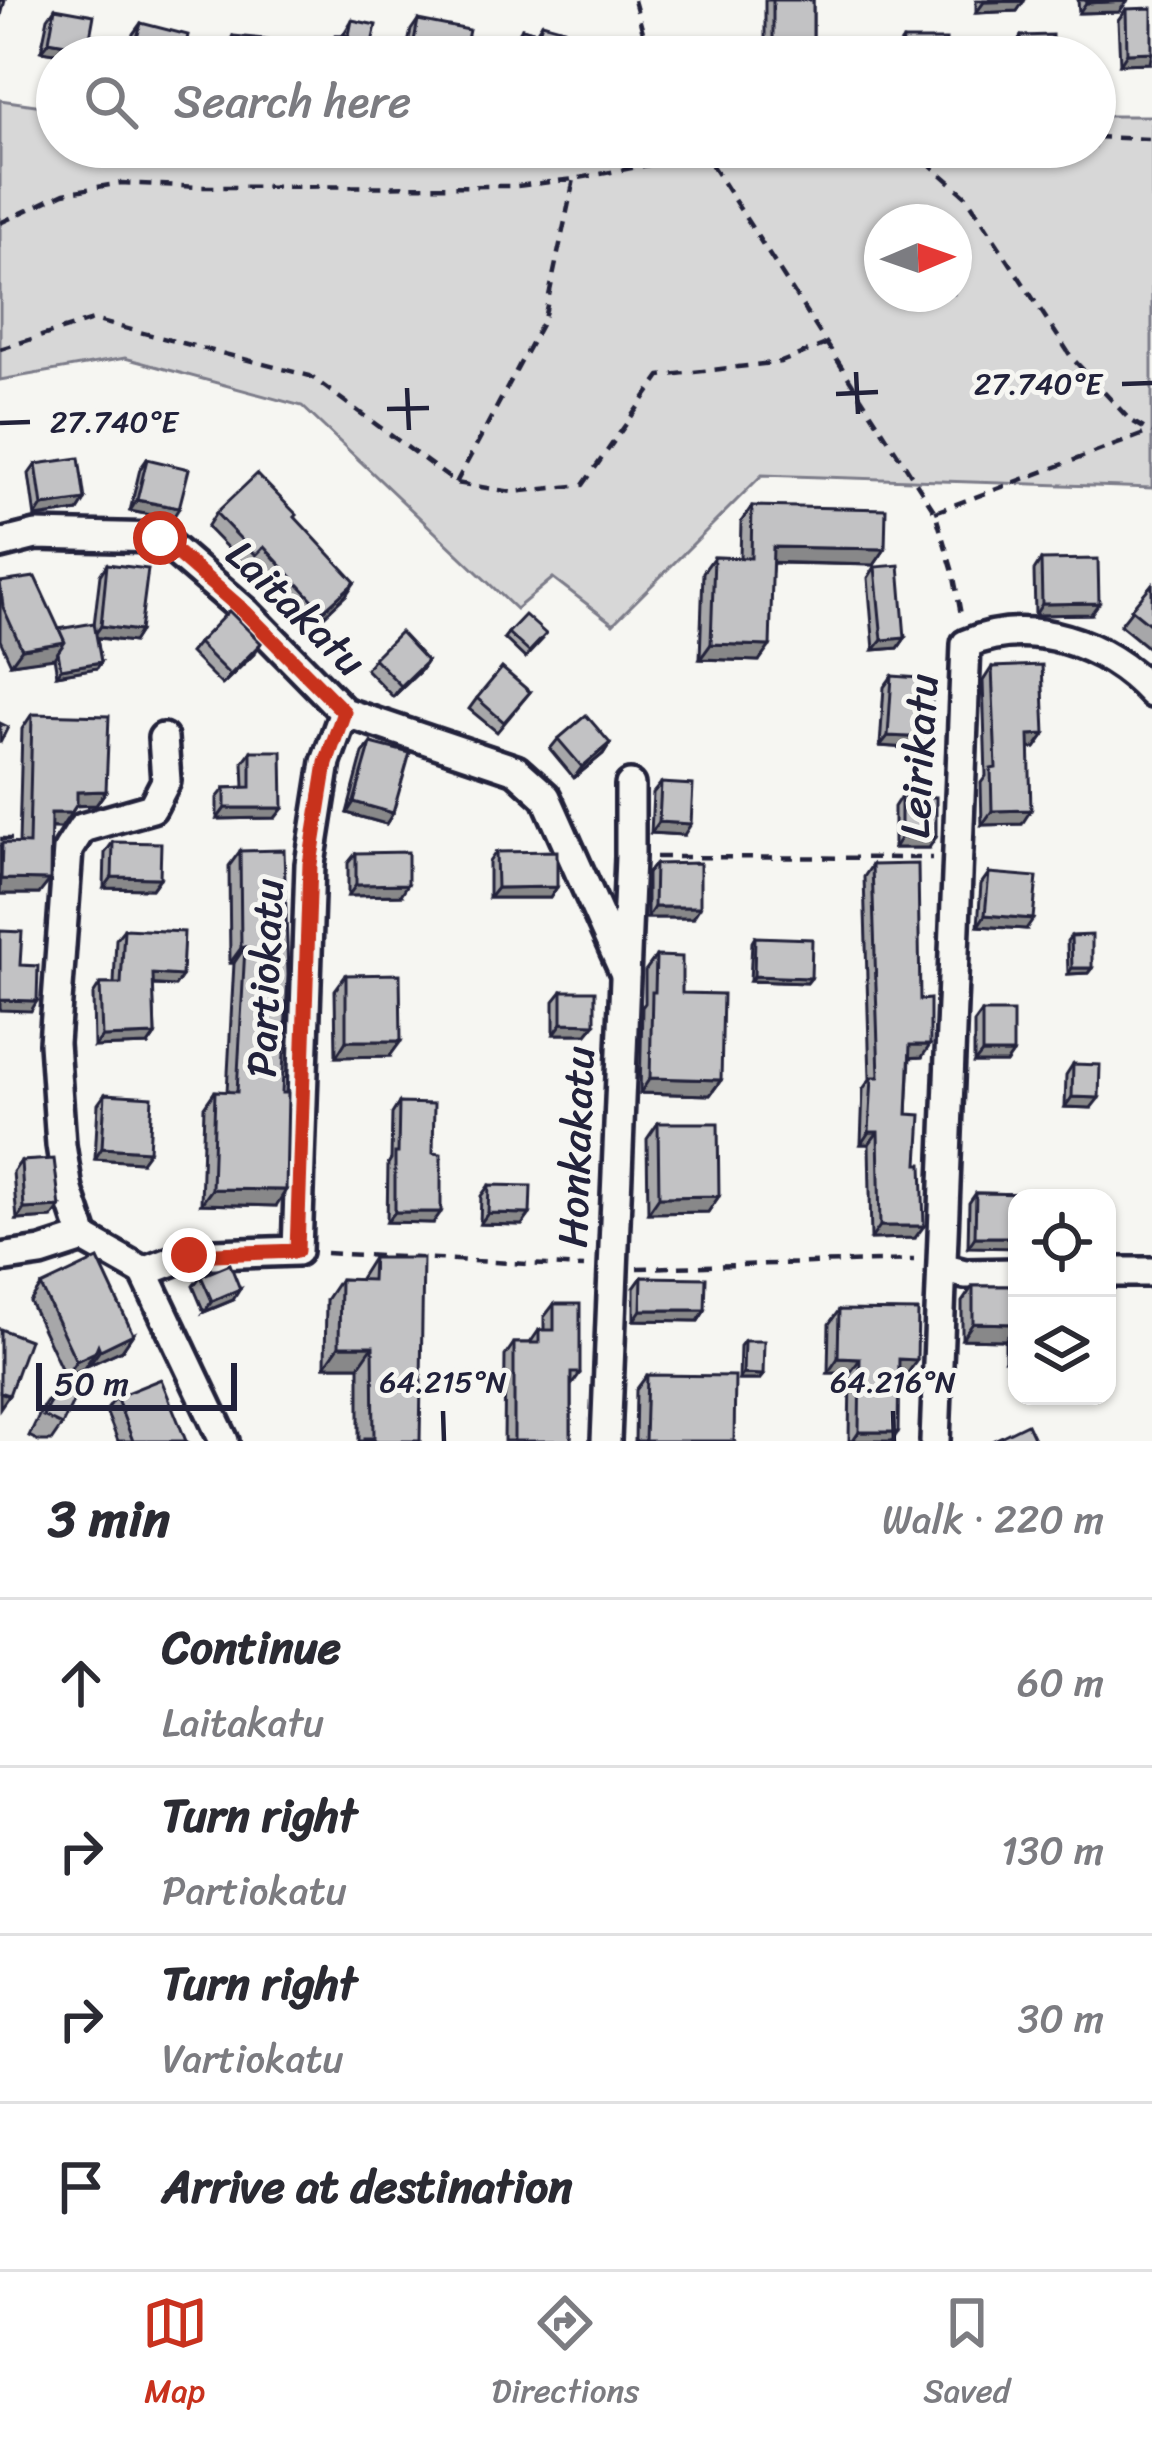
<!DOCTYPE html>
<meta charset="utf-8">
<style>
body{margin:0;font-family:Sriracha,sans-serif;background:#f2f2f3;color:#2b2b33}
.controls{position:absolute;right:36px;bottom:36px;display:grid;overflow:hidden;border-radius:24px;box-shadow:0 3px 9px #0004}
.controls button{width:108px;height:108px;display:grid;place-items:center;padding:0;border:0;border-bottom:3px solid #e1e1e2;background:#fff;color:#2b2b33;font:60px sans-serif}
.compass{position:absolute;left:864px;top:204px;width:108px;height:108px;border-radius:50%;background:#fff;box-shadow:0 3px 9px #0004;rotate:88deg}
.scale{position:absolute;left:36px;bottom:30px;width:201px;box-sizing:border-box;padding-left:12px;border:6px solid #22223b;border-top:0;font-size:33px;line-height:42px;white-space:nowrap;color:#22223b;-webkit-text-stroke:9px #f6f6f2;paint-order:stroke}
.stop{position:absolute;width:36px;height:36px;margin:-27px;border:9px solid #c8321e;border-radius:50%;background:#fff}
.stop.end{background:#c8321e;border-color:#fff;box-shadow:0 3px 12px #0008}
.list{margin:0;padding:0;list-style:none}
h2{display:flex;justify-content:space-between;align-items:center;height:156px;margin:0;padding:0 48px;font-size:51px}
h2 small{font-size:39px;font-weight:400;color:#7c7c81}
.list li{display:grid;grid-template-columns:78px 1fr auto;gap:36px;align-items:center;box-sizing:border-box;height:168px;padding:0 48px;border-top:3px solid #e1e1e2}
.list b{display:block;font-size:45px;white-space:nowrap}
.list p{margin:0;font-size:39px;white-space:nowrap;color:#7c7c81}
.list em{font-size:39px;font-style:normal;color:#7c7c81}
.icon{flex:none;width:66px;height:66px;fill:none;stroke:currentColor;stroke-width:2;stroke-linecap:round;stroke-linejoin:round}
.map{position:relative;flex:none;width:1152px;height:1441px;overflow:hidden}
.search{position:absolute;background:#fff;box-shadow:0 3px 9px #0004;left:36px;right:36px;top:36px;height:132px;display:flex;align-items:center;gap:30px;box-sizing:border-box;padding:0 42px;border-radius:66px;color:#7c7c81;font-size:45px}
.sheet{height:828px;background:#fff}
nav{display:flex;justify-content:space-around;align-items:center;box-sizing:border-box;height:168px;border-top:3px solid #e1e1e2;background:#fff;font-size:33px;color:#7c7c81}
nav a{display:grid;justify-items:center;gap:6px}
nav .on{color:#c8321e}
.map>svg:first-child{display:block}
.green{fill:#d7d7d7;stroke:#7c7c89;stroke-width:3;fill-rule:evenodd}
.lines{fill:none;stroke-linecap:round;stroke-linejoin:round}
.street-casing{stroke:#22223b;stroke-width:36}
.path{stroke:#22223b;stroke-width:4.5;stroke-dasharray:12 9;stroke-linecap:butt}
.street{stroke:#f6f6f2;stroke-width:27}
.wall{fill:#a7a7a9;stroke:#22223b;stroke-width:3}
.shaded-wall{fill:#888889;stroke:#22223b;stroke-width:3}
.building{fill:#c2c2c4;stroke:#22223b;stroke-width:3}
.route{stroke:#c8321e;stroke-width:15}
.ticks{fill:none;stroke:#22223b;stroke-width:4.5}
.labels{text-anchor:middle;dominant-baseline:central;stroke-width:10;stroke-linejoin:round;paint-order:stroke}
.street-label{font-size:42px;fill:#22223b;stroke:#f6f6f2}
.ticks-label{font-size:30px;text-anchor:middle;fill:#22223b;stroke:#f6f6f2;stroke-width:10;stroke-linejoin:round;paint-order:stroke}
</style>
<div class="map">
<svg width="1152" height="1441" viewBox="0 0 1152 1441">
<rect width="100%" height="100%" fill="#f6f6f2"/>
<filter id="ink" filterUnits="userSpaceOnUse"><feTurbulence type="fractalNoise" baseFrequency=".00833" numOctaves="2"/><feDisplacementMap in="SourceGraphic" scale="24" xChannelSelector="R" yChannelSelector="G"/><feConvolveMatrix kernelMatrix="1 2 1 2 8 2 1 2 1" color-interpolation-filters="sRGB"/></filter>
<g filter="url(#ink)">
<path class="green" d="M0,100L57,108V147H1095V116H1152V488L762,475L613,624L553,578L516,609L302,406L125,358L0,380ZM882,222H954V294H882Z"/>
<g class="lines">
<g class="street-casing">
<g id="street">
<polyline points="0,544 36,535 160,538 246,612 344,712 516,770 546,797 625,974"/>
<polyline points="84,1238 68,1190 61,1145 54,1043 68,850 82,828 152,808 166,781 163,738"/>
<polyline points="0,1258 41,1252 84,1238 144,1272 189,1255 297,1251 310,864 326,762 344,712"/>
<polyline points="942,1268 965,1274 1017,1273"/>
<polyline points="144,1272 224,1441"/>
<polyline points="1107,1272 1152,1272"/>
<polyline points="606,1441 630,857 630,785"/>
<path d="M935,1441L966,644C1030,616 1106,643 1152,693"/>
</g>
</g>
<g class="path">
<polyline points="634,0 650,57"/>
<polyline points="1095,137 1152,139"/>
<polyline points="700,147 935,512 953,572 962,620"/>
<polyline points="910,147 966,196 1072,358 1130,420 1152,433"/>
<polyline points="0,223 64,193 121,183 200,187 517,186 574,179 743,147"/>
<polyline points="0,349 93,320 310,376 456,483 512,492 583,485 660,376 781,362 826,344"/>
<polyline points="456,483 544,319 574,179"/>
<polyline points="935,512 1147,433"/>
<polyline points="0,839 21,839"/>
<polyline points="656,857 932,858"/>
<polyline points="326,1253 584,1267"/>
<polyline points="637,1268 914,1260"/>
</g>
<use href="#street" class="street"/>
</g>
<g class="wall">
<polygon points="765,0 813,0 813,48 846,57 734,57 741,44 765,43"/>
<polygon points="976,0 1024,0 1017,11 976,13"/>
<polygon points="1078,0 1127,0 1119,12 1079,13"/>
<polygon points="55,8 82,57 41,51 48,18"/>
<polygon points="1126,9 1152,52 1150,63 1120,64 1118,20"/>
<polygon points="352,20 369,57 325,57 327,46 335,35 343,35"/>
<polygon points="418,20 463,57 405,57 411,30"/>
<polygon points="141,23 183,57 128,57 133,34"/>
<polygon points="542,23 557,57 510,57 515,39 522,28 536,32"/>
<polygon points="233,36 276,57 224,57 225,47"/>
<polygon points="1021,36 1052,57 1014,57 1014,47"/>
<polygon points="903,40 946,57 895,57 895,51"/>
<polygon points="147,459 172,519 130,511 140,469"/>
<polygon points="36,464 85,500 78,511 35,517 29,474"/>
<polygon points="752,506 885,549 874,565 773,563 759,661 700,659 703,572 714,557 740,558 741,522"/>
<polygon points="216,513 295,517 346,595 314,625 255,560 247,568 207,527"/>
<polygon points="1041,560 1091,614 1035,615 1034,571"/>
<polygon points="107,564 140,631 133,642 97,638 101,662 97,668 57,675 54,657 11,664 0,640 0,582 59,629 94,625 100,575"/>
<polygon points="875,567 905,638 898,648 874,650 868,578"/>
<polygon points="1152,584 1152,651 1120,625"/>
<polygon points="508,633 542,640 525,658 504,638"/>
<polygon points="198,643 254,654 222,685 190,653"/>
<polygon points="374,658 427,661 420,671 393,697 366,669"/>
<polygon points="992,667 1045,734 1035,748 1029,748 1022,824 982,825 981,783 986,776 983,681"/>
<polygon points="892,676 922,749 880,746 884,687"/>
<polygon points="530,692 497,732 469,709 477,698"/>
<polygon points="32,714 106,791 96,805 76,806 61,828 50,828 39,894 0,894 0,846 2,843 19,844 22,729"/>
<polygon points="558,739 610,743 603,754 574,778 550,749"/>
<polygon points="371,743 393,813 386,824 347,813 363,753"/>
<polygon points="251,751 283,808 275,818 217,819 217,798 225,788 244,787 243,762"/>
<polygon points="661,783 684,835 651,833 653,793"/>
<polygon points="901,796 929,848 894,848 894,807"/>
<polygon points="113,842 160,878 152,889 104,888 105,853"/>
<polygon points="240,851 276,1206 201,1204 204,1107 215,1091 227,1092 234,963 230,963 229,866"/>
<polygon points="496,852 557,887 550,898 489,898 489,862"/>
<polygon points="356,853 401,895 348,896 348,863"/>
<polygon points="655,864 693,918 647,918 647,874"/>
<polygon points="872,865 922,1057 910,1058 907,1114 915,1238 871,1239 869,1144 861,1144 863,1089 870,1079 864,877"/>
<polygon points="989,873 1026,929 978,926 981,884"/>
<polygon points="124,929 182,976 175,986 153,985 155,1035 148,1045 94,1047 93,995 100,984 114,984 116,939"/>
<polygon points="1071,936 1092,968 1088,973 1068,974 1067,941"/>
<polygon points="755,937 811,978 807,983 750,981 752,942"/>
<polygon points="656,956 682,993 721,1080 710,1095 640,1093 642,1007 645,1003 645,971"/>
<polygon points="346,975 390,1056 336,1057 335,990"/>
<polygon points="562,991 595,1024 587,1034 554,1034 554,1001"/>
<polygon points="982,1012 1013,1053 1006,1063 974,1063 974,1023"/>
<polygon points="1073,1064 1091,1108 1065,1107 1066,1075"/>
<polygon points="105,1094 141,1162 95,1159 98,1104"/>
<polygon points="399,1103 433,1223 387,1222 388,1164 391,1159 392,1114"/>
<polygon points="658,1123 719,1196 708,1212 648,1213 647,1139"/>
<polygon points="21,1161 52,1218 17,1220 13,1172"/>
<polygon points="489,1185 530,1214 522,1225 480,1224 481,1196"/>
<polygon points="976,1193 1038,1194 968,1247 969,1203"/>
<polygon points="373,1258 420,1441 359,1441 359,1366 325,1366 326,1300 340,1279 359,1280"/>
<polygon points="201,1276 233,1300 204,1312 193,1286"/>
<polygon points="642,1277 705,1310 698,1321 634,1320 634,1288"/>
<polygon points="41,1286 133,1334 122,1350 89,1365 87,1362 84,1368 65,1377 30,1302"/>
<polygon points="973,1286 1017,1286 1017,1360 1005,1360 1005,1340 962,1339 962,1302"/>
<polygon points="554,1304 580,1373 571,1386 571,1441 504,1441 505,1356 514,1343 530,1343 539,1330 544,1330 544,1317"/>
<polygon points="839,1310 917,1360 907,1374 899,1374 892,1441 849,1441 850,1373 828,1373 829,1324"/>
<polygon points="744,1341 763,1375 759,1380 739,1380 740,1346"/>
<polygon points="647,1375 734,1441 635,1441 636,1390"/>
<polygon points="57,1387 62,1425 51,1441 39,1441 29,1436 43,1407"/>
<polygon points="116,1397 186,1441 118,1441 106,1411"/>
</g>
<g class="shaded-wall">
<polygon points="1024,1 1017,11 976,13 984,2"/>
<polygon points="1127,1 1119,12 1079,13 1086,3"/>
<polygon points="49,41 88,48 82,57 41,51"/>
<polygon points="1152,52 1150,63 1120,64 1127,53"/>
<polygon points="85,500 78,511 35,517 42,506"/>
<polygon points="137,500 179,508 172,519 130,511"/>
<polygon points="773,547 885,549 874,565 762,562"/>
<polygon points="355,582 346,595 314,625 323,611"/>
<polygon points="1099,603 1091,614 1035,615 1042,604"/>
<polygon points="101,626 140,631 133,642 93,637"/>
<polygon points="905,638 898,648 874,650 882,640"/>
<polygon points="65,642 54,658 11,664 22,649"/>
<polygon points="261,643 254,654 222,685 230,675"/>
<polygon points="711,644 770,646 759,661 700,659"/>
<polygon points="427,661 420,671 393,697 401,686"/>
<polygon points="101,662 97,668 57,675 61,669"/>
<polygon points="1045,734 1035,748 1019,749 1029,735"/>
<polygon points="888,736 930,738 922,749 880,746"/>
<polygon points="610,743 603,754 574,778 582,767"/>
<polygon points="106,791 96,805 67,806 77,792"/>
<polygon points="354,802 393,813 386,824 347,813"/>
<polygon points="225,808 283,808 275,818 217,819"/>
<polygon points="1031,810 1022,824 982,825 992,811"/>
<polygon points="51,813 71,813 61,828 40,827"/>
<polygon points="659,822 691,824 684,835 651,833"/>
<polygon points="901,837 936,837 929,848 894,848"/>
<polygon points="112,877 160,878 152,889 104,888"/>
<polygon points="1,879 50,880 39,894 0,894"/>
<polygon points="408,884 401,895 348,896 356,885"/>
<polygon points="557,887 550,898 489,898 497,888"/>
<polygon points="654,907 700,907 693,918 647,918"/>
<polygon points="985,915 1033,919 1026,929 978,926"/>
<polygon points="245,947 234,963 230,963 241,948"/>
<polygon points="1072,968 1092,968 1088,973 1068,974"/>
<polygon points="153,974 182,976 175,986 145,984"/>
<polygon points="754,976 811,978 807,983 750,981"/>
<polygon points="0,1000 37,1001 31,1011 0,1010"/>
<polygon points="562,1023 595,1024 587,1034 554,1034"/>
<polygon points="155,1035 148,1045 94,1047 102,1037"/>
<polygon points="346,1041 401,1041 390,1056 336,1057"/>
<polygon points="910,1045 930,1045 922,1057 902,1058"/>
<polygon points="982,1053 1013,1053 1006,1063 974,1063"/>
<polygon points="650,1078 721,1080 710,1095 640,1093"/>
<polygon points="1072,1097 1099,1098 1091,1108 1065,1107"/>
<polygon points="869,1132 878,1132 869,1144 861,1144"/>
<polygon points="102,1148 149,1151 141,1162 95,1159"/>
<polygon points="212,1189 286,1190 276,1206 201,1204"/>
<polygon points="719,1196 708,1212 648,1213 659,1197"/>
<polygon points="60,1207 52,1218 17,1220 24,1209"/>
<polygon points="395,1212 441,1212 433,1223 387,1222"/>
<polygon points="488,1213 530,1214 522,1225 480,1224"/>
<polygon points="880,1226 924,1226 915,1238 871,1239"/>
<polygon points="975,1237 1017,1237 1017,1248 968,1247"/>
<polygon points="240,1289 233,1300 204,1312 212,1301"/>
<polygon points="641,1310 705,1310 698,1321 634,1320"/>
<polygon points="973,1323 1016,1324 1005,1340 962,1339"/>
<polygon points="133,1334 122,1350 89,1365 100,1350"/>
<polygon points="1016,1345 1017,1360 1005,1360"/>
<polygon points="339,1346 373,1346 359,1366 325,1366"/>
<polygon points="95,1352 84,1368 65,1377 76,1361"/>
<polygon points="838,1358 860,1359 850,1373 828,1373"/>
<polygon points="899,1359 917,1360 907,1374 889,1374"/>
<polygon points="743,1374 763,1375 759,1380 739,1380"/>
<polygon points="0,1392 9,1395 0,1408"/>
<polygon points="859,1432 898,1432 892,1441 853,1441"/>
</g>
<g class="building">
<polygon points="0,0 5,0 0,20"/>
<polygon points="773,0 813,0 813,48 846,47 846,57 741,57 741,44 773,43"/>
<polygon points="984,0 1024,0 1024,1 984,2"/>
<polygon points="1086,0 1127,0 1127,1 1086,3"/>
<polygon points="55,8 94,15 88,48 49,41"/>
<polygon points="1152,8 1152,52 1127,53 1126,9"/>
<polygon points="352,20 376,25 369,57 330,57 335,35 349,35"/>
<polygon points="418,20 469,30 463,57 411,57"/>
<polygon points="141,23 188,35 183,57 132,57"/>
<polygon points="542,23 564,29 557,57 515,57 522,28 539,33"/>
<polygon points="1052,35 1052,57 1022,57 1021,36"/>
<polygon points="233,36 277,40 276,57 231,57"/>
<polygon points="903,40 946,40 946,57 902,57"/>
<polygon points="79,458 85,500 42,506 36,464"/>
<polygon points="147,459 189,469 179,508 137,500"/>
<polygon points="257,474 297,515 295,517 355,582 323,611 264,547 256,555 216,513"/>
<polygon points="752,506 886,509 885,549 773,547 770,646 711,644 714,557 751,558"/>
<polygon points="1098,559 1099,603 1042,604 1041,560"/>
<polygon points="107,564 148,569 140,631 101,626"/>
<polygon points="899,565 905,638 882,640 875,567"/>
<polygon points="35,577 65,642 22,649 3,607 0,582"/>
<polygon points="1152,584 1152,626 1131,609"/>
<polygon points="229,611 261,643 230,675 198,643"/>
<polygon points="525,615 546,634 529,652 508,633"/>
<polygon points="94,623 101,662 61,669 58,652 65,642 59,629"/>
<polygon points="400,632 427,661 401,686 374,658"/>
<polygon points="1042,665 1045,734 1029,735 1031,810 992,811 991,769 996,768 992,667"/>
<polygon points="502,668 530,692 504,722 477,698"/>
<polygon points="892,676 933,679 930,738 888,736"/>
<polygon points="32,714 109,716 106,791 77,792 77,804 71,813 51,813 50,880 1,879 2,843 29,844"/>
<polygon points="586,715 610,743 582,767 558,739"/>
<polygon points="0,723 8,727 0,743"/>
<polygon points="371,743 410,753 393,813 354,802"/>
<polygon points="251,751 282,751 283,808 225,808 225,788 251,787"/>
<polygon points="661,783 693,785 691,824 659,822"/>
<polygon points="901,796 936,797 936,837 901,837"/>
<polygon points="113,842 161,843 160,878 112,877"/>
<polygon points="284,850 288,975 282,1093 288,1093 286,1190 212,1189 215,1091 237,1092 245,947 241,948 240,851"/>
<polygon points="557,851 557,887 497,888 496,852"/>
<polygon points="408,852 408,884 356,885 356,853"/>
<polygon points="700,863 700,907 654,907 655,864"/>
<polygon points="918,864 920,1000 930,999 930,1045 910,1045 907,1114 921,1115 918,1164 922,1164 924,1226 880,1226 878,1132 869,1132 872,1077 879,1077 872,865"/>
<polygon points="989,873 1037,877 1033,919 985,915"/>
<polygon points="124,929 184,932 182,976 153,974 155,1035 102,1037 100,984 121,984"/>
<polygon points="0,931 22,932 20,965 38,966 37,1001 0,1000"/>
<polygon points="1092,935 1092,968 1072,968 1071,936"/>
<polygon points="755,937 812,939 811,978 754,976"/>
<polygon points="656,956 682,957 682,993 723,994 721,1080 650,1078 652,992 655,992"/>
<polygon points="400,974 401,1041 346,1041 346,975"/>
<polygon points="562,991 595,991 595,1024 562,1023"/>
<rect x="982" y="1012" width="31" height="41"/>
<polygon points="1073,1064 1100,1065 1099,1098 1072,1097"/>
<polygon points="105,1094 152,1097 149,1151 102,1148"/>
<polygon points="399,1103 434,1104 433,1153 441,1154 441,1212 395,1212 395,1153 398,1153"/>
<polygon points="658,1123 718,1123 719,1196 659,1197"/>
<polygon points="54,1159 60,1207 24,1209 21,1161"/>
<polygon points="489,1185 531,1186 530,1214 488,1213"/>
<polygon points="976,1193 1038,1194 1038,1198 1017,1198 1017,1237 975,1237"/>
<polygon points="373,1258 423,1258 420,1441 365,1441 365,1438 374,1438 373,1346 339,1346 340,1279 372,1280"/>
<polygon points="98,1259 133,1334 100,1350 98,1345 95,1352 76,1361 41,1286"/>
<polygon points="230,1264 240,1289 212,1301 201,1276"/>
<polygon points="642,1277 706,1278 705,1310 641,1310"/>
<polygon points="973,1286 1017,1286 1017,1345 1016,1324 973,1323"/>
<polygon points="554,1304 580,1304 580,1373 571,1373 571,1441 514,1441 514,1343 539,1343 539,1330 554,1330"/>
<polygon points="839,1310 918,1311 917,1360 899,1359 898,1432 859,1432 860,1359 838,1358"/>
<polygon points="0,1329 29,1340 9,1395 0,1392"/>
<polygon points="744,1341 764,1341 763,1375 743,1374"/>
<polygon points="647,1375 735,1376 734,1441 645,1441"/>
<polygon points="161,1379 186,1441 133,1441 116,1397"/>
<polygon points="57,1387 76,1396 62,1425 43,1416"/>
<polygon points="1027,1424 1035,1441 992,1441"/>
</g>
</g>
<g class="lines" filter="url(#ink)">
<polyline class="route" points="160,538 246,613 344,712 326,763 310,864 297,1251 189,1255"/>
</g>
<path class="ticks" d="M856,372L858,414M1122,384L1152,383M407,388L409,430M836,394L878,392M387,409L429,408M0,423L30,422M443,1411L444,1441M893,1411L894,1441"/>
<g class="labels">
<g class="street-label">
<text transform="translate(296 608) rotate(44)">Laitakatu</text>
<text transform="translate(919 756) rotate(-87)">Leirikatu</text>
<text transform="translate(265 978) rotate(-88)">Partiokatu</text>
<text transform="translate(576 1147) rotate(-88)">Honkakatu</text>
</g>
</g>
<g class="ticks-label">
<text x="1038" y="394">27.740°E</text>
<text x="114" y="432">27.740°E</text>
<text x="443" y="1392">64.215°N</text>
<text x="893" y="1392">64.216°N</text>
</g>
</svg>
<div class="controls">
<button><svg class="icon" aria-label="locate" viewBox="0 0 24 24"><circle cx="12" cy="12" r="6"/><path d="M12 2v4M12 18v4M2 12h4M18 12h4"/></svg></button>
<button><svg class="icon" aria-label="layers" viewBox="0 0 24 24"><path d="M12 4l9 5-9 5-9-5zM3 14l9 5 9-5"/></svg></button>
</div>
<svg class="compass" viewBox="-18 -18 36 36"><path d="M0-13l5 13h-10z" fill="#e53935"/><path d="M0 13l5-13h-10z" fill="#7c7c81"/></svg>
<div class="scale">50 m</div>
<div class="stop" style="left:160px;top:538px"></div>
<div class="stop end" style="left:189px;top:1255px"></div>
<div class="search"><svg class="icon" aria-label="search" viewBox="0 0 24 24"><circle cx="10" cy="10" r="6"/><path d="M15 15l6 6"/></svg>Search here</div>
</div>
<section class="sheet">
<h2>3 min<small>Walk · 220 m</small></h2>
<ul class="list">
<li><svg class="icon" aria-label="ahead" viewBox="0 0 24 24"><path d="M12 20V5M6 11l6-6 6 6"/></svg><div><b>Continue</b><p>Laitakatu</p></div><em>60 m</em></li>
<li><svg class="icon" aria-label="right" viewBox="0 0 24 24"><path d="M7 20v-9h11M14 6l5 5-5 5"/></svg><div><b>Turn right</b><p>Partiokatu</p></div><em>130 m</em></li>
<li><svg class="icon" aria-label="right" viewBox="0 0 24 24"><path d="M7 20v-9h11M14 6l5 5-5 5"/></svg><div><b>Turn right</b><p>Vartiokatu</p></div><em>30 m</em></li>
<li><svg class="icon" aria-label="arrive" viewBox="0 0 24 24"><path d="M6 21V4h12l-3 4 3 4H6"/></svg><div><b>Arrive at destination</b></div></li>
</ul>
</section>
<nav>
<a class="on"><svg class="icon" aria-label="map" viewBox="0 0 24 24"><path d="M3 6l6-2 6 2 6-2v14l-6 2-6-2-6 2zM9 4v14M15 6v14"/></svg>Map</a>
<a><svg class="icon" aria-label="directions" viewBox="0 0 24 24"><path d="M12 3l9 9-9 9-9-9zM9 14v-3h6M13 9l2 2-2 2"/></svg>Directions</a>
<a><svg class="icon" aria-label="saved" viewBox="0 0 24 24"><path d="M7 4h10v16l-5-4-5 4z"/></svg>Saved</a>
</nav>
